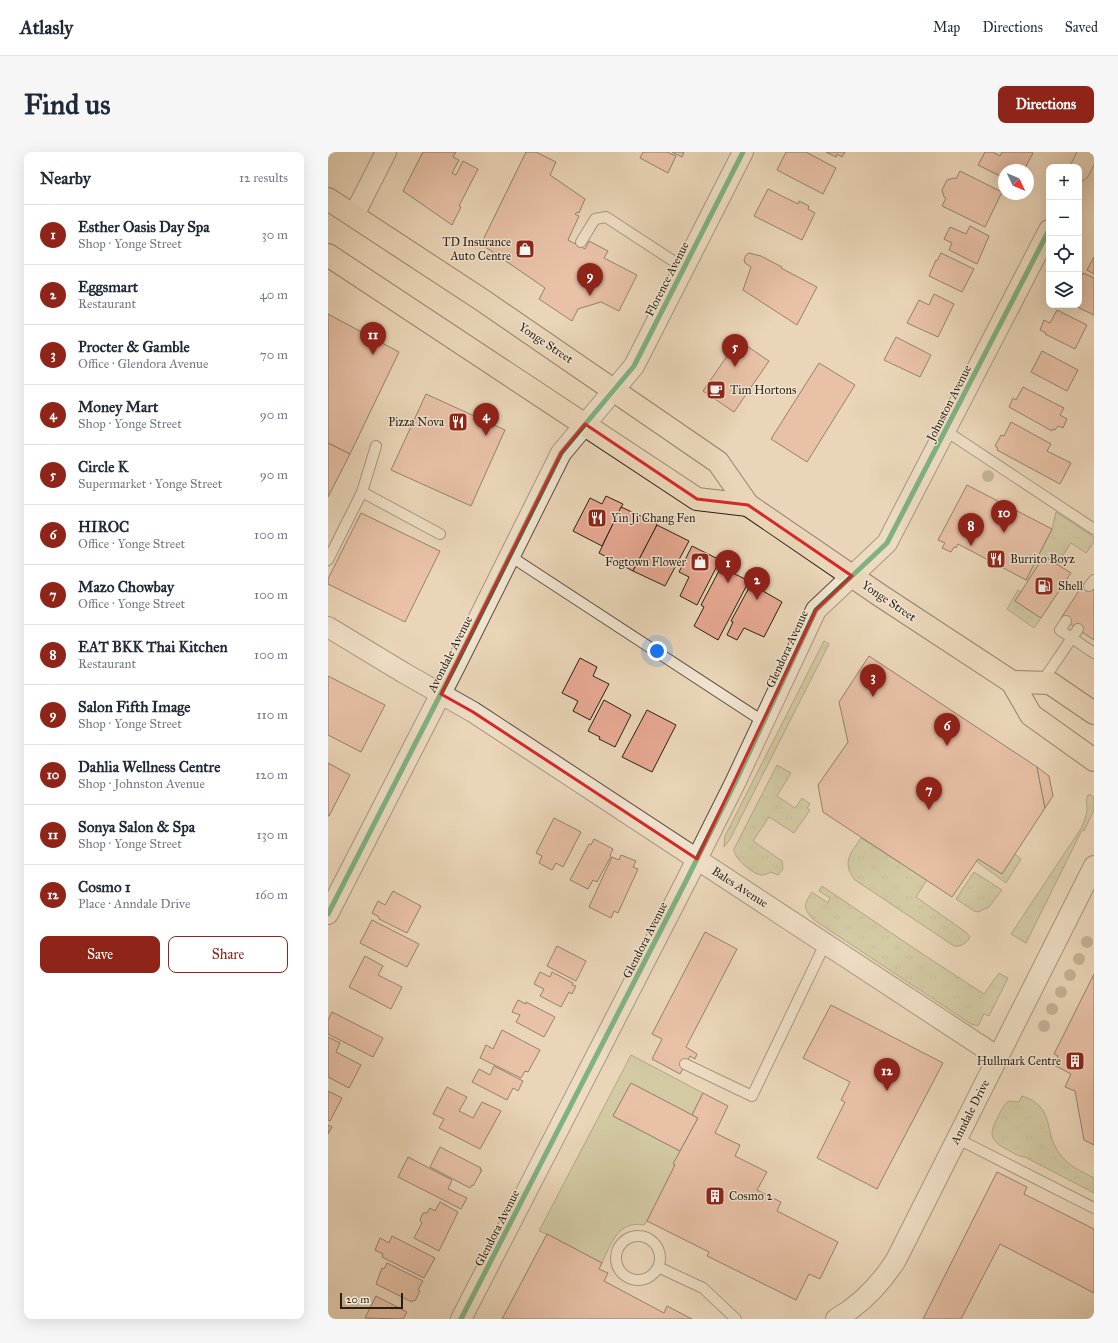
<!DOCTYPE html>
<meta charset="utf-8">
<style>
body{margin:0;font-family:"IM FELL Great Primer",serif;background:#f6f6f7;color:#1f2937}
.controls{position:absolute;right:12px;top:12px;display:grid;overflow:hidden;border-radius:8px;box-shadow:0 4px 16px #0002}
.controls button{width:36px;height:36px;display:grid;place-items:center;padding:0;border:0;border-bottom:1px solid #e0e1e3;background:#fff;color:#1f2937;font:20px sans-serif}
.compass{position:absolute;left:670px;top:12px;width:36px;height:36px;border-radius:50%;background:#fff;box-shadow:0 4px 16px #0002;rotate:134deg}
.scale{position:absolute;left:12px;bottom:10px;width:63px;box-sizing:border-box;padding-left:4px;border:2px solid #281f13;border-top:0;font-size:11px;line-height:14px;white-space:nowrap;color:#281f13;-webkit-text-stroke:3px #f1e4d1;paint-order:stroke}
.you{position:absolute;left:329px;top:499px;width:14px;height:14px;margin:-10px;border:3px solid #fff;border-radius:50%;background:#1a73e8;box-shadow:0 0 0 6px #1a73e833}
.badge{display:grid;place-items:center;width:26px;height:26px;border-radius:50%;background:#8f2418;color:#fff;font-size:13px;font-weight:700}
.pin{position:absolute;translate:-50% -33px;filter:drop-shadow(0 1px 2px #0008)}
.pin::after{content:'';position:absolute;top:21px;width:14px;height:12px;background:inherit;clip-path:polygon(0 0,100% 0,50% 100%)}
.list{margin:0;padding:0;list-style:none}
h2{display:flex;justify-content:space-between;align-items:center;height:52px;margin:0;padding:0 16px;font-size:17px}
h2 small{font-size:13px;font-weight:400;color:#747a83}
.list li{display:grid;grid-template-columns:26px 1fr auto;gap:12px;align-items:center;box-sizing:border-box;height:60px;padding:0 16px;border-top:1px solid #e0e1e3}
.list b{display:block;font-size:15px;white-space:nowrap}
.list p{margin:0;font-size:13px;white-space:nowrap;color:#747a83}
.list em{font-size:13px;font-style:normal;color:#747a83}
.actions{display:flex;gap:8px;padding:12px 16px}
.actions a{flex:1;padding:9px 0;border:1px solid #8f2418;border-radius:8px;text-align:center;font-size:14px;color:#8f2418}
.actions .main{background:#8f2418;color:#fff}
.icon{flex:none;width:22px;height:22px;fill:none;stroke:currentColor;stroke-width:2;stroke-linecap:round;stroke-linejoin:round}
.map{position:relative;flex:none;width:766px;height:1167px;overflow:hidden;border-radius:8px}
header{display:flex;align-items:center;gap:24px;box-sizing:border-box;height:56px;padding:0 20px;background:#fff;border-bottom:1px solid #e0e1e3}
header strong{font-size:19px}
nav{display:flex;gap:22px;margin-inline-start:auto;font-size:14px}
.intro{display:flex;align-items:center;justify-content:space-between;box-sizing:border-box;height:96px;padding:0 24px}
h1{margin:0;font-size:28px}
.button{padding:10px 18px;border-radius:8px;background:#8f2418;color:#fff;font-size:14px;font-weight:700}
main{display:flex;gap:24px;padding:0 24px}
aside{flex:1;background:#fff;border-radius:8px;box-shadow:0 4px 16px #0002}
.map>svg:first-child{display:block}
.grass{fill:url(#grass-tufts);stroke:#706e50}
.garden{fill:#b9bd8d;stroke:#706e50}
.building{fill:#e7a993;stroke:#281f13}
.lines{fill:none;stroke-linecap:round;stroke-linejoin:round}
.lane-casing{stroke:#584d3c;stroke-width:12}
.street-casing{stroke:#584d3c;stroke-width:22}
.primary-casing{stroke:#281f13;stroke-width:24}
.lane{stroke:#f1e4d1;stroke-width:10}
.street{stroke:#f1e4d1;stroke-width:20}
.primary{stroke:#ead6b8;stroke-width:22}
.cycleway-casing{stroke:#f1e4d1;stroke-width:8}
.cycleway{stroke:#00873e;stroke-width:5}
.tree{fill:#988b72}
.marked{fill:none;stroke:#d62828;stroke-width:3;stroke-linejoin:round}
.labels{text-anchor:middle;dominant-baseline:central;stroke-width:3;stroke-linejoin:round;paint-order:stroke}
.poi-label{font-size:12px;fill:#281f13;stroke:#f1e4d1;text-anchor:start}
.street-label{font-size:12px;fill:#281f13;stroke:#f1e4d1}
</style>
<header>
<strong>Atlasly</strong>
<nav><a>Map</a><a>Directions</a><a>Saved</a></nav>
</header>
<div class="intro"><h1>Find us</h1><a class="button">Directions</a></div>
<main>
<aside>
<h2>Nearby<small>12 results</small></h2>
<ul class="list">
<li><span class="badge">1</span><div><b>Esther Oasis Day Spa</b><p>Shop · Yonge Street</p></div><em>30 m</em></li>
<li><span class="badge">2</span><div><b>Eggsmart</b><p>Restaurant</p></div><em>40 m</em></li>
<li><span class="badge">3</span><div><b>Procter &amp; Gamble</b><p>Office · Glendora Avenue</p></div><em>70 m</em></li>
<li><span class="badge">4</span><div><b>Money Mart</b><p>Shop · Yonge Street</p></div><em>90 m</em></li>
<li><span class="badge">5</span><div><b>Circle K</b><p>Supermarket · Yonge Street</p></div><em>90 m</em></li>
<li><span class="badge">6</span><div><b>HIROC</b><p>Office · Yonge Street</p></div><em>100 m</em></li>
<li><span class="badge">7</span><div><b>Mazo Chowbay</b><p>Office · Yonge Street</p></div><em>100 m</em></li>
<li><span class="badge">8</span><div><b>EAT BKK Thai Kitchen</b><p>Restaurant</p></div><em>100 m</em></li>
<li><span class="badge">9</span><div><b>Salon Fifth Image</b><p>Shop · Yonge Street</p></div><em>110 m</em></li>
<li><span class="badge">10</span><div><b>Dahlia Wellness Centre</b><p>Shop · Johnston Avenue</p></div><em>120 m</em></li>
<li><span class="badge">11</span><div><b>Sonya Salon &amp; Spa</b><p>Shop · Yonge Street</p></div><em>130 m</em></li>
<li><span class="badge">12</span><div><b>Cosmo 1</b><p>Place · Anndale Drive</p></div><em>160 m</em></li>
</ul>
<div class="actions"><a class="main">Save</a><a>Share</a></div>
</aside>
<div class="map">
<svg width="766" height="1167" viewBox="0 0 766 1167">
<defs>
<pattern id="grass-tufts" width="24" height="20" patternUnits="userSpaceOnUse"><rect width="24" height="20" fill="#b9bd8d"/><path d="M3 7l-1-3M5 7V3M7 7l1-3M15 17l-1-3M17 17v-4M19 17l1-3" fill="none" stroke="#9fa279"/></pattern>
</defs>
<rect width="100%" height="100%" fill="#ead6b8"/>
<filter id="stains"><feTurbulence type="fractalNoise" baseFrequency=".005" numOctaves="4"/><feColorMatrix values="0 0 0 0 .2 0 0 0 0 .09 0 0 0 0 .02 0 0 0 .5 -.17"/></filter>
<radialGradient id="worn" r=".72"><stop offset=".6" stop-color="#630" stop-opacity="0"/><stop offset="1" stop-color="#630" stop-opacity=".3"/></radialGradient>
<g class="grass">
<polygon points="728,360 766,385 766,390 758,401 743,391 729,412 716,404 701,428 698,428 724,377"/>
<polygon points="690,438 693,440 687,449 713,466 706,476 679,457"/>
<polygon points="496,489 501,492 402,687 396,695 397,684"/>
<path d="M449,613L463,621L449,644L467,656L474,646L482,652L479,656L482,658L466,681L441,665L425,689L454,709L455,717L450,723L443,720C440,722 437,723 433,723C425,722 405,706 406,697Z"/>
<path d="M760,643H763L766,646V658L756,679L754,678L698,791L683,782L754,675C756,669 759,663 759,657C759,652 757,648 760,643Z"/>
<path d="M533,686L599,728L588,745L639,781L642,785C639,791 633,795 626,794L527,728C513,710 523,701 533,686Z"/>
<polygon points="687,702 693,707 678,731 648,709 650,707 674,722"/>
<polygon points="646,720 674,738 661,755 650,760 646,759 628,747"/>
<path d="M494,734L587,797L656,842L671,821L680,826L661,864L656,862L650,874L643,872L486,768C475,757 475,753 484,740L500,751L502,746L491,739Z"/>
<path d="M694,944C728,955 715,979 731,1001C740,1014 753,1019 766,1026V1041L697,1005C691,1005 685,1001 680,998C660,988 661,981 671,963C674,957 676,951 682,949L691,950Z"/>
</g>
<path class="garden" d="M303,903L375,941L364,963L303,931L285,964L352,999L347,1013L319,1069L316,1073C290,1068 283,1092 274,1111L219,1082L211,1079Z"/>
<g class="building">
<polygon points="95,0 128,0 125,5 131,8 124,21 128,23 135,9 150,17 131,54 133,55 124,73 75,39"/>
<polygon points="198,0 208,0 228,10 222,23 257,47 251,61 249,60 247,62 251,64 240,88 257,97 261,89 280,99 276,106 309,123 291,159 273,150 250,157 244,169 211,147 217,136 153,92"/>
<polygon points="315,0 339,0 348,4 340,21 312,6"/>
<polygon points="344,0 356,0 354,5"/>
<polygon points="458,0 478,0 508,16 495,42 449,18"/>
<polygon points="498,0 517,0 514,5 509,2 508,5"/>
<polygon points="657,0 665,0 672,4 674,0 703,0 705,1 696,18 676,18 676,26 650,13"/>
<polygon points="632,19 674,40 657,75 614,54 618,46 616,45 614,38 619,28 626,26 628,27"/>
<polygon points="440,37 470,52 471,49 481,54 480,57 487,61 474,88 426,64"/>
<polygon points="642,74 661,84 649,112 621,98 624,91 616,87 622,75 638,82"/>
<polygon points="421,101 433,104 450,113 454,115 453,116 489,135 469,173 415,138 423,115 417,111 416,108 418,103"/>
<polygon points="613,101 646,117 634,140 601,124 608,108 609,109"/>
<polygon points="766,105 766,122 759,118"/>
<polygon points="755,121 766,126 766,163 745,153 751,153 751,130"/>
<polygon points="606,142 626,152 610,185 579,171 591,148 601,153"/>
<polygon points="729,158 759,173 747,197 717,182 718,181 712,178 716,168 722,171"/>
<polygon points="0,162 71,200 22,302 0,291"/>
<polygon points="568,185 603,203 592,225 556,208"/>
<polygon points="410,188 441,209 406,260 375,239"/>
<polygon points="714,199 750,218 739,239 703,220"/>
<polygon points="491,211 527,233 479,310 443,287"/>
<polygon points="695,235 736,256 732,263 739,267 735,276 730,274 727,278 725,277 724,279 681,255 685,246 688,248"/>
<polygon points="98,242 177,278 143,354 63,318"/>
<polygon points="683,270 723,292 719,299 743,311 732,332 669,298 670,296 667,294 673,283 676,284"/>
<polygon points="0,291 22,302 0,345"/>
<polygon points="639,333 724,377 698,428 630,392 628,396 626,395 623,400 614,396 617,391 610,388"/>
<polygon points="278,344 295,352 274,394 245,379 262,346 274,352"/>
<polygon points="293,355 328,371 329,373 305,419 271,401"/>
<polygon points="33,361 112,399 77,470 0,432 0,427"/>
<polygon points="329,373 361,389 337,434 305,419"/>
<polygon points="364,394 392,408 369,453 352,444 361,425 351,420"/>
<polygon points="716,404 743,421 713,466 687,449"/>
<polygon points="393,415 421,429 390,488 366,474 376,455 373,453"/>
<polygon points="756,431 766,437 766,488 733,466"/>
<polygon points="423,432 454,450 436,485 416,476 409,488 399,483 405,470 403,469"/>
<polygon points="541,504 709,615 717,656 674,722 650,707 624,745 495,660 490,633 520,590 511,550"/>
<polygon points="252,506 269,515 265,524 281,532 262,568 245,559 250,549 234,541"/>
<polygon points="0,524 57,553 33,600 0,583"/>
<polygon points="276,548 303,563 287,595 271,587 272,585 260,579"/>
<polygon points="319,558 348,573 324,620 294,605"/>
<polygon points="0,611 22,623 1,664 0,664"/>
<polygon points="709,615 721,624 725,644 717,656"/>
<polygon points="226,666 253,680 235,715 228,711 224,718 211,711 214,704 208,701"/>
<polygon points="266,687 285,697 282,703 283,704 269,730 265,728 260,737 242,728 261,692 263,693"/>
<polygon points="293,703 308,709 305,715 310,717 290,761 286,759 283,766 261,755 284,705 291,708"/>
<polygon points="65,739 93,754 79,781 51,767 51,765 44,761 50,749 57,753"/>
<polygon points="44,768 91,792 79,815 32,791"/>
<polygon points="377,780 409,797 358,895 369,902 367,907 362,904 352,922 324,907 334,887 324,882"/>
<polygon points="229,794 258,809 248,829 219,814"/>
<polygon points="37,804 55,814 50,823 74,835 63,857 21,835"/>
<polygon points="212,820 222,825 224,820 245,831 244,833 248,834 244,842 241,840 233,855 212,844 216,837 206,832"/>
<polygon points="766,822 766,993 756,988 747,939 737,935 743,922 726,913 730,904 726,902"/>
<polygon points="190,848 198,852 198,850 227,865 216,885 188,870 192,863 184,860"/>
<polygon points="503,853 615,911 549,1037 489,1006 517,950 513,948 522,930 475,906"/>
<polygon points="4,860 55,886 45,905 0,882 0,868"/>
<polygon points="174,878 212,898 200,920 197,919 193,926 152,906 158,893 165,897"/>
<polygon points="0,885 12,891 8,900 33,913 21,936 0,925"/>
<polygon points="166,914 195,929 190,939 185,936 179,948 144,930 151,917 162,923"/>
<polygon points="303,931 370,966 352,999 285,964"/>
<polygon points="119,935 139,945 131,959 145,966 154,950 173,959 152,997 111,976 116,967 105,962"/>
<polygon points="0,939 14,946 2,969 0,968"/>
<polygon points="375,941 400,954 387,981 412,993 407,1004 439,1020 429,1038 453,1050 449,1059 510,1090 492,1127 481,1122 468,1148 379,1104 381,1100 319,1069 347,1013 345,1012 370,966 364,963"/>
<polygon points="0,973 4,975 0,982"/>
<polygon points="112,995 153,1016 152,1018 154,1018 145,1034 144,1033 142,1036 102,1015"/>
<polygon points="80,1005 124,1028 120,1037 139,1046 133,1057 70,1025"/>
<polygon points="669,1020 699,1035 696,1042 766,1077 766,1141 672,1092 633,1167 595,1167"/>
<polygon points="112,1050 130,1060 111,1099 86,1086 94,1071 92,1068 95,1061 99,1061 102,1056 107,1059"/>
<polygon points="219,1082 274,1111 271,1117 280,1121 276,1129 336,1161 339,1154 364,1167 174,1167"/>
<polygon points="64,1084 107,1106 96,1126 54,1105 55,1102 47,1098 52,1086 61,1091"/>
<polygon points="59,1111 95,1129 90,1138 92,1139 87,1149 85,1148 84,1150 48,1132 54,1116 56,1117"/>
<polygon points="48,1144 79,1160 75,1167 37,1166"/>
</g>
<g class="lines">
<g class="lane-casing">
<g id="lane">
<polyline points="253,90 267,67 278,65 356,116"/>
<polyline points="618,279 766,377"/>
<polyline points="34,340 112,382"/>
<polyline points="182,404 436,570"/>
<polyline points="0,408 34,340 48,294"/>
<polyline points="761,434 766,428"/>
<polyline points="738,469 732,478 766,501"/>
<polyline points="714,530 750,477"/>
<polyline points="357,912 424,944 497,792"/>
<polyline points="628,986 766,1056"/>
<circle cx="310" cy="1106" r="22"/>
<polyline points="330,1115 375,1136 408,1167"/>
</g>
</g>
<g class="street-casing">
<g id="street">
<polyline points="751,19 761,0"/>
<polyline points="26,63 58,0"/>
<polyline points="0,475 76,521 145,560 670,905"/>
<polyline points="0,762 128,512 233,301 306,214 415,0"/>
<polyline points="133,1167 358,729 407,631 488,458 559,391 721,78"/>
<path d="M508,1167C534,1152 552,1133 568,1108L766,714"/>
</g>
</g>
<g class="primary-casing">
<g id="primary">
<polyline points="0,47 154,148 390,310 420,353 553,444 684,530 703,563 766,608"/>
<polyline points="0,103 369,347 420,353"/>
<polyline points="684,530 722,531 766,561"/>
</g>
</g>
<use href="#lane" class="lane"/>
<use href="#street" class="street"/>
<use href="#primary" class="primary"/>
<g class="cycleway-casing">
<g id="cycleway">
<polyline points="0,762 128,512 233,301 306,214 415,0"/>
<polyline points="133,1167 358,729 407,631 488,458 559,391 721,78"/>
</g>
</g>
<use href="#cycleway" class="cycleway"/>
</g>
<g class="tree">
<circle cx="660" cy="324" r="6"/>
<circle cx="759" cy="790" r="6"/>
<circle cx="751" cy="807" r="6"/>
<circle cx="742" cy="823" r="6"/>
<circle cx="733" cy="840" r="6"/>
<circle cx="724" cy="857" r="6"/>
<circle cx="716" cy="874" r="6"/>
</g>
<path d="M0 0H766V1167H0ZM257,272L369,347L420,353L524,424L488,458L369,707L145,560L113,542L233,301Z" fill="#ead6b8" fill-opacity=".55" fill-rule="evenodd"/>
<path class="marked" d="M257,272L369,347L420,353L524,424L488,458L369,707L145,560L113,542L233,301Z"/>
<defs>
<g id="shop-square" transform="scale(1)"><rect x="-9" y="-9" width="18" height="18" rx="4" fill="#8f2418" stroke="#f1e4d1"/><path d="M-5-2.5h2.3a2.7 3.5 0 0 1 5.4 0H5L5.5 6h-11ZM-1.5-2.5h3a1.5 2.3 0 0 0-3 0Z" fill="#fff"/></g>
<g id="cafe-square" transform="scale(1)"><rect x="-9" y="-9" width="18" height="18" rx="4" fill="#8f2418" stroke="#f1e4d1"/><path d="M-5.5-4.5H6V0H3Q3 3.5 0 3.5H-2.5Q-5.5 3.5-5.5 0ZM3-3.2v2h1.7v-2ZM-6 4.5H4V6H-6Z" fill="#fff"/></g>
<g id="restaurant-square" transform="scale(1)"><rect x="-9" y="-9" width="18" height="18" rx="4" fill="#8f2418" stroke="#f1e4d1"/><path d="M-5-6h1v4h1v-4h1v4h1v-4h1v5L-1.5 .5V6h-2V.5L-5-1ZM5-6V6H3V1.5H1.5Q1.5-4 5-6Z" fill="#fff"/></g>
<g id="fuel-square" transform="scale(1)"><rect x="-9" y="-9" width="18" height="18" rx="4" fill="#8f2418" stroke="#f1e4d1"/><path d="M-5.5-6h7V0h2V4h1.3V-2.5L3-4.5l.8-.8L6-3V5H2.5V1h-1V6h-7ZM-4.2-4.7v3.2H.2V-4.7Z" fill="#fff"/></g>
<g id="building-square" transform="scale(1)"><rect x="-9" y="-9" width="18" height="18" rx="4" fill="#8f2418" stroke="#f1e4d1"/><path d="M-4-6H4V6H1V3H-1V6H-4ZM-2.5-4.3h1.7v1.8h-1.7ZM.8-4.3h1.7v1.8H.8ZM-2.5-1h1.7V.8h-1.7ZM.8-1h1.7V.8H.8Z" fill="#fff"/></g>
</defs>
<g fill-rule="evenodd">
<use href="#shop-square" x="197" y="97"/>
<use href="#cafe-square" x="388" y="238"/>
<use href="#restaurant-square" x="130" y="270"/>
<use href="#restaurant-square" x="269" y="366"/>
<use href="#restaurant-square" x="668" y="407"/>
<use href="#shop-square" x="372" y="410"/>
<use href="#fuel-square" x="716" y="434"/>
<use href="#building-square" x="747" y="909"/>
<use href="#building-square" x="387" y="1044"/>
</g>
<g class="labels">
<g class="poi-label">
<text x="183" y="90" text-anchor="end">TD Insurance<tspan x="183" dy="14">Auto Centre</tspan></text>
<text x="402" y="238">Tim Hortons</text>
<text x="116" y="270" text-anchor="end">Pizza Nova</text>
<text x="283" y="366">Yin Ji Chang Fen</text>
<text x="682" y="407">Burrito Boyz</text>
<text x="358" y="410" text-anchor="end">Fogtown Flower</text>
<text x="730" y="434">Shell</text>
<text x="733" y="909" text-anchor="end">Hullmark Centre</text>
<text x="401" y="1044">Cosmo 2</text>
</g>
<g class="street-label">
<text transform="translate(339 127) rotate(-63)">Florence Avenue</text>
<text transform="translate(218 191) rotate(34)">Yonge Street</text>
<text transform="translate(621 251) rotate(-63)">Johnston Avenue</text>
<text transform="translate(561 449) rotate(34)">Yonge Street</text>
<text transform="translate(459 497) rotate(-65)">Glendora Avenue</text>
<text transform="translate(122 502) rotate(-63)">Avondale Avenue</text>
<text transform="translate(412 735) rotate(33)">Bales Avenue</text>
<text transform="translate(317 788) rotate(-63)">Glendora Avenue</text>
<text transform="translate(642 960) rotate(-63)">Anndale Drive</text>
<text transform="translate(169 1076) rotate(-63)">Glendora Avenue</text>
</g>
</g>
<rect width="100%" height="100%" filter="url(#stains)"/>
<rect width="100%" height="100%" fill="url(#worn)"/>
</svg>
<div class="controls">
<button>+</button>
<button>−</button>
<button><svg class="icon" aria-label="locate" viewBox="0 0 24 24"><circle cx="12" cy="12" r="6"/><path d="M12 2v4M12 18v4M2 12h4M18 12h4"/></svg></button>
<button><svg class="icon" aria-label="layers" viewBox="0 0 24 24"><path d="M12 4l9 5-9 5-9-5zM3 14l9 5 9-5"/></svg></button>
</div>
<svg class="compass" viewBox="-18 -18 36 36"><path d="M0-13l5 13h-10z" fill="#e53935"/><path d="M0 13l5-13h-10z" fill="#747a83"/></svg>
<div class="scale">20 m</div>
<div class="you"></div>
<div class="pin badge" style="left:400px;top:431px">1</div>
<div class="pin badge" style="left:429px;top:448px">2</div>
<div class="pin badge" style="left:545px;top:545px">3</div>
<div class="pin badge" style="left:158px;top:284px">4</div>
<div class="pin badge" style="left:407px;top:215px">5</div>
<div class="pin badge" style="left:619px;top:594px">6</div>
<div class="pin badge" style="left:601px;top:658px">7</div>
<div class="pin badge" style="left:643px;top:394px">8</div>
<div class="pin badge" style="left:262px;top:144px">9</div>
<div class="pin badge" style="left:676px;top:381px">10</div>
<div class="pin badge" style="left:45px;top:203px">11</div>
<div class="pin badge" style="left:559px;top:939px">12</div>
</div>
</main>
